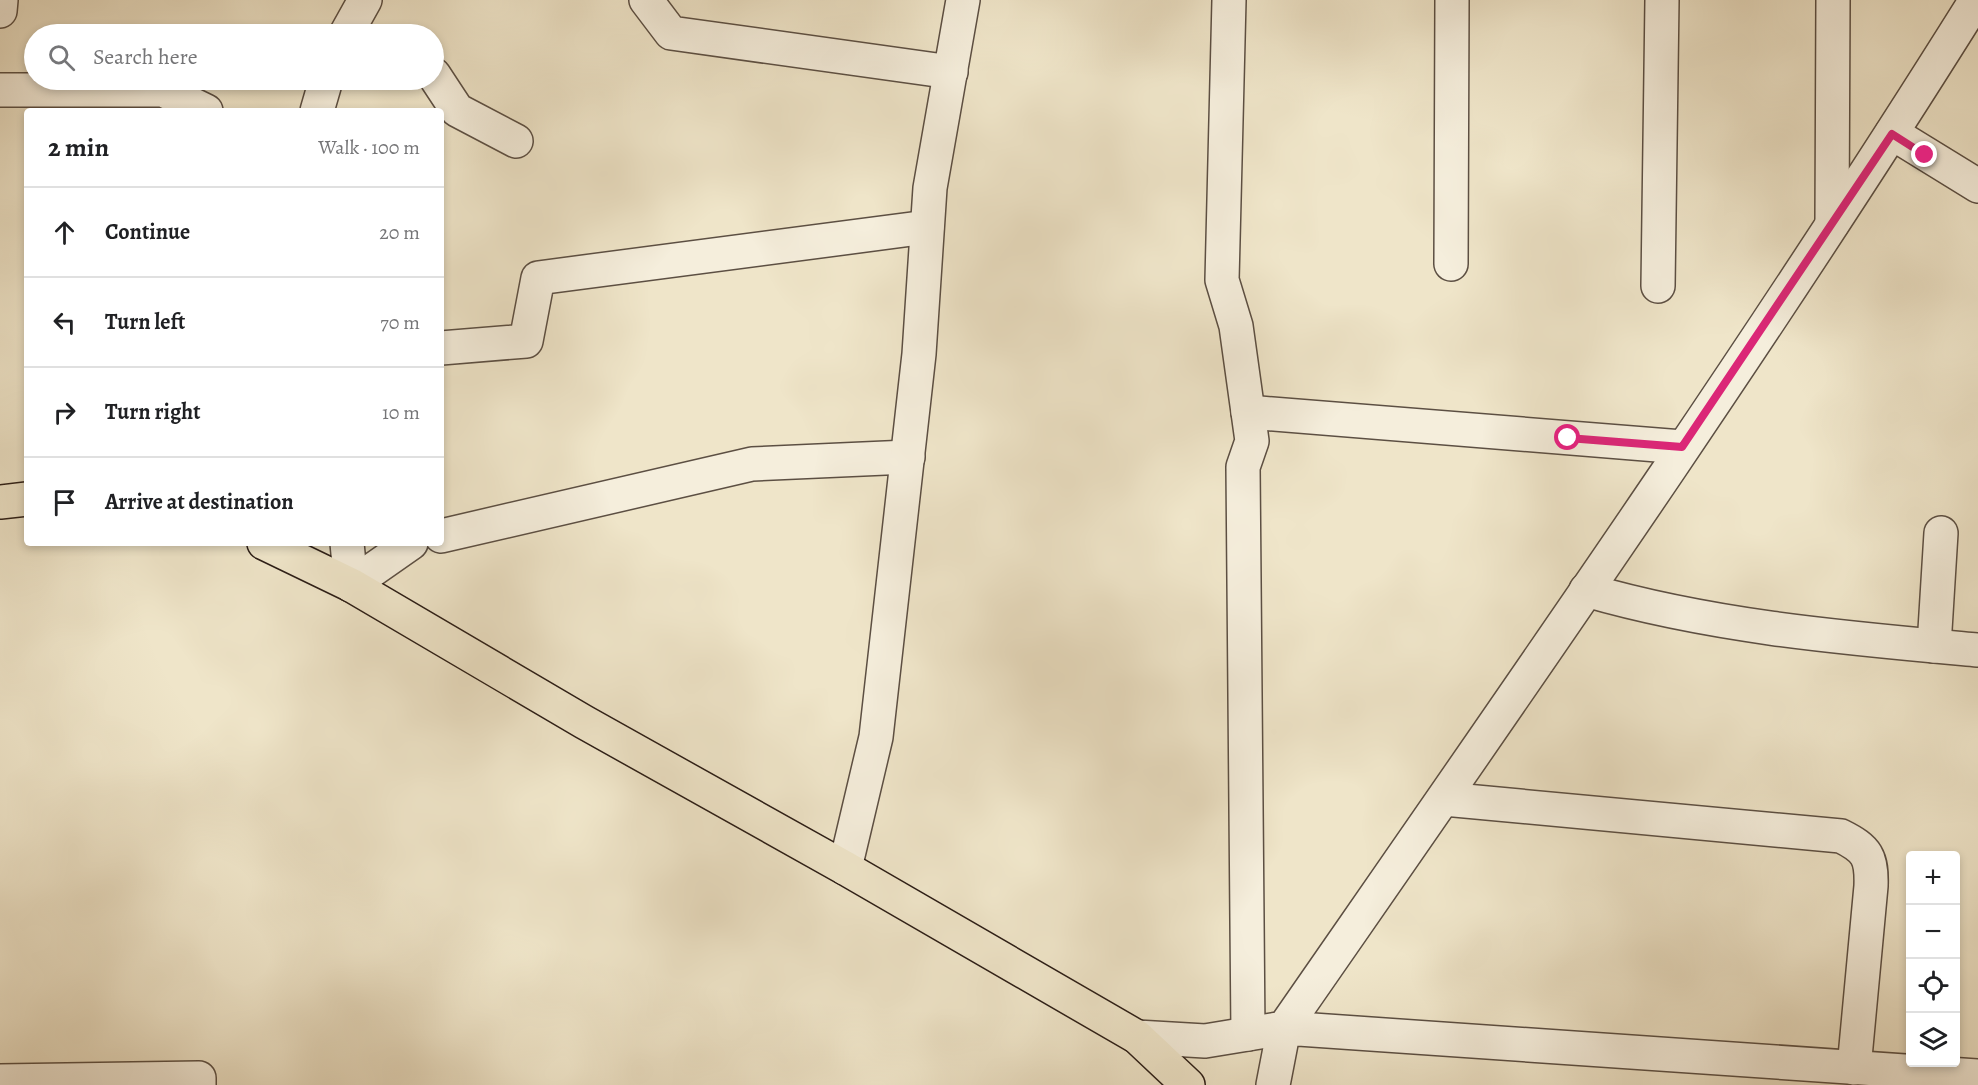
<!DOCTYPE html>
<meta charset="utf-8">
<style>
body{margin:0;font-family:Alegreya,serif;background:#f6f6f6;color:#202124}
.controls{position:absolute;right:18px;bottom:18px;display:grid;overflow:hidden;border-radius:6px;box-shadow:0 3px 9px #0003}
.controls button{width:54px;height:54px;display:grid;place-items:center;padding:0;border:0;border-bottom:2px solid #e0e0e0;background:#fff;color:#202124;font:30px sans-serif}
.stop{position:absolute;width:18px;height:18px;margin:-14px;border:4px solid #db2777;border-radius:50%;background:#fff}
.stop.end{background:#db2777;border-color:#fff;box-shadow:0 2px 6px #0008}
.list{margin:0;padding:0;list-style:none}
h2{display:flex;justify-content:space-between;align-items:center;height:78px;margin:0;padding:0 24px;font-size:26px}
h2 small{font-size:20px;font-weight:400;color:#757577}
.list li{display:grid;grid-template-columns:39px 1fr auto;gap:18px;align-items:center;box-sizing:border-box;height:90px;padding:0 24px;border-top:2px solid #e0e0e0}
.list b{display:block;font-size:22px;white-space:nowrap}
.list em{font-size:20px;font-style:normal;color:#757577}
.icon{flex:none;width:33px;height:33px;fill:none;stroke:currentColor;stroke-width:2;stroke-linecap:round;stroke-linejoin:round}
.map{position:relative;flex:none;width:1978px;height:1085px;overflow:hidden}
.search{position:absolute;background:#fff;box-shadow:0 3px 9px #0003;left:24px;top:24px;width:420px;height:66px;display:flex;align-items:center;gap:15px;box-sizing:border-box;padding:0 21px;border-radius:33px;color:#757577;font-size:22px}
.panel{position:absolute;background:#fff;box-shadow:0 3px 9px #0003;left:24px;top:108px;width:420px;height:438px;border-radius:6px}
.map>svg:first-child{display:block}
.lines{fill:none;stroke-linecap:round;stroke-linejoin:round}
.minor-casing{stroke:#5c4f43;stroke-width:36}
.major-casing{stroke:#2b1d16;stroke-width:36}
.minor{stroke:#f5eedc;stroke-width:33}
.major{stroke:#efe5c9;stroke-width:33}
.route{stroke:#db2777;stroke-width:8}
</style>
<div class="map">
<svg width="1978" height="1085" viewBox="0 0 1978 1085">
<rect width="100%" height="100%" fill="#efe5c9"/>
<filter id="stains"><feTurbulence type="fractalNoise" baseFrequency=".00333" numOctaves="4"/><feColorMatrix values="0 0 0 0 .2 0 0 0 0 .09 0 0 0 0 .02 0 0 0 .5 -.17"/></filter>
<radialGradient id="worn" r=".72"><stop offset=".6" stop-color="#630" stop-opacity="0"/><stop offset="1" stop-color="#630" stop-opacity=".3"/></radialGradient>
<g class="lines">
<g class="minor-casing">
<g id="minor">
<polyline points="646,0 671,33 951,72"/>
<polyline points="1229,0 1222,280 1236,326 1252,441 1243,467 1248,1034"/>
<polyline points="0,11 1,0"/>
<polyline points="346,34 365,0"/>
<polyline points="434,75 457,110 516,141"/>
<polyline points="0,90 163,90 206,111"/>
<polyline points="317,111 326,80"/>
<polyline points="1892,133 1978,186"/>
<polyline points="1832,224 1833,0"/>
<polyline points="1451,264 1452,0"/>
<polyline points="1658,286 1662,0"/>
<polyline points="441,348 526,341 538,278 927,227"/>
<polyline points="1248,412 1682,447"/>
<polyline points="441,536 752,464 908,457"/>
<polyline points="347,543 351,585"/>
<polyline points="351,585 411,543"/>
<path d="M1586,590C1713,627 1846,638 1978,650"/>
<polyline points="1934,646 1941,533"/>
<path d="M1444,799L1841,836C1867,849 1872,857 1871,886L1854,1068"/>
<polyline points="845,868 876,737 919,354 930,188 963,0"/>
<path d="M1137,1037L1205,1041L1284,1028C1519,689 1757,350 1976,0"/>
<polyline points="0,1081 199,1078 199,1085"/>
<polyline points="1273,1085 1284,1028 1978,1076"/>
</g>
</g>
<g class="major-casing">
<g id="major">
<polyline points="0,502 27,499"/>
<polyline points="264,543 351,585 584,722 845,868 1137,1037 1188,1085"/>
</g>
</g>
<use href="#minor" class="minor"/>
<use href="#major" class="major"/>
</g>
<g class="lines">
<polyline class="route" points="1568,438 1682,447 1892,134 1925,155"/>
</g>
<rect width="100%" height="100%" filter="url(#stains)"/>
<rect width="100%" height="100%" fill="url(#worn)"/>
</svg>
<div class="controls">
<button>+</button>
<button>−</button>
<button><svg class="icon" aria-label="locate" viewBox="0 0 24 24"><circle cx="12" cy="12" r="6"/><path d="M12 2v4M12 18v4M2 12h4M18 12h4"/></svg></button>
<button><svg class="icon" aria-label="layers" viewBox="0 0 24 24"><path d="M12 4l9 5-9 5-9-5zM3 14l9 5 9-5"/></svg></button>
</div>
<div class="stop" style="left:1568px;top:438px"></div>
<div class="stop end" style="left:1925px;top:155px"></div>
<div class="search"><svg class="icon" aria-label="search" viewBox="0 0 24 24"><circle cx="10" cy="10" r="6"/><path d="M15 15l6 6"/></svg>Search here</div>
<section class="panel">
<h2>2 min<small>Walk · 100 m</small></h2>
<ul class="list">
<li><svg class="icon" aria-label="ahead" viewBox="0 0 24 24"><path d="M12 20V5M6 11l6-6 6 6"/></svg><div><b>Continue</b></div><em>20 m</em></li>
<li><svg class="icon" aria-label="left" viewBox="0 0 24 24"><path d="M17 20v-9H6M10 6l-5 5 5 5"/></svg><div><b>Turn left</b></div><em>70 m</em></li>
<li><svg class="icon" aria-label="right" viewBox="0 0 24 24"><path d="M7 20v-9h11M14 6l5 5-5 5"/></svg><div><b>Turn right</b></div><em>10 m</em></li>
<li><svg class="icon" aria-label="arrive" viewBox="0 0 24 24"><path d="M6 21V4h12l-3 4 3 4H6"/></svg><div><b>Arrive at destination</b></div></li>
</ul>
</section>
</div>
